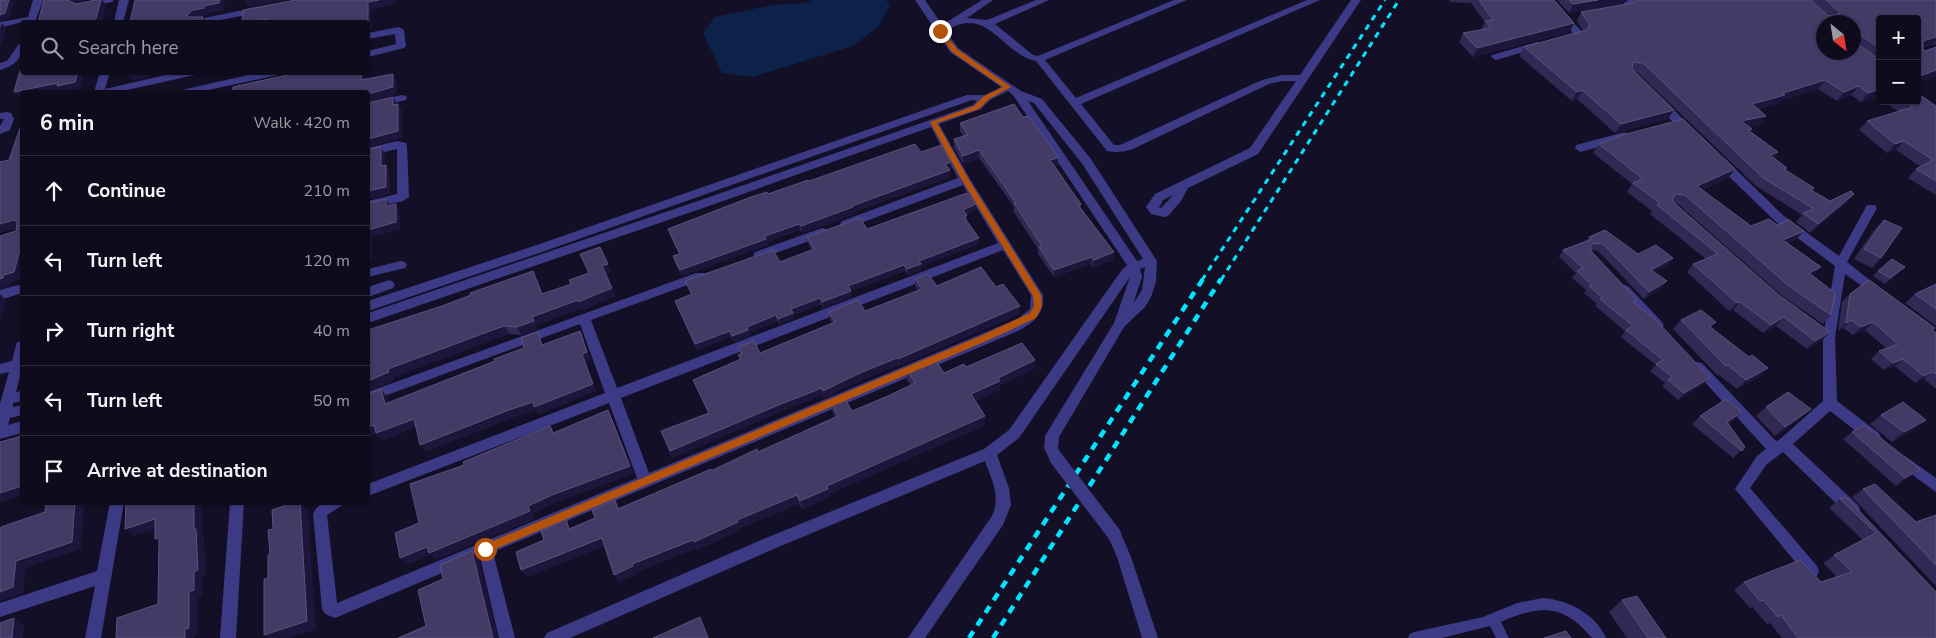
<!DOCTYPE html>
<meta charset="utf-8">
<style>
body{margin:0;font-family:"Nunito Sans",sans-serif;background:#1c1929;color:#f1f3f6}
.controls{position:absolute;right:15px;top:15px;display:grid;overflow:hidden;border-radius:5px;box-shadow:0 1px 4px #0004}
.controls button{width:45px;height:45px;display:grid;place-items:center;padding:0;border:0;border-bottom:1px solid #2e2b3b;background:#0e0b1c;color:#f1f3f6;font:25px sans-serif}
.compass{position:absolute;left:1816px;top:15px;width:45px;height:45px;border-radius:50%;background:#0e0b1c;box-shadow:0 1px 4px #0004;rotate:150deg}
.stop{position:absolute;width:15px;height:15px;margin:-11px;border:4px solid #b45309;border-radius:50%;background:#fff}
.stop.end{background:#b45309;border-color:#fff;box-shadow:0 1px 5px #0008}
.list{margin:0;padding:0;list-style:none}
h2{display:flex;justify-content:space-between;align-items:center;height:65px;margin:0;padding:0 20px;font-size:21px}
h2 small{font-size:16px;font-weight:400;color:#9b9ba3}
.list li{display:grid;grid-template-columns:32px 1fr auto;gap:15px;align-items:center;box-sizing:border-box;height:70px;padding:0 20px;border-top:1px solid #2e2b3b}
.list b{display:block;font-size:19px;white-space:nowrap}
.list em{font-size:16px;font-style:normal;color:#9b9ba3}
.icon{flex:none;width:28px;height:28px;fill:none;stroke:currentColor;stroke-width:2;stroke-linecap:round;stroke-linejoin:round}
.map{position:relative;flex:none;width:1936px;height:638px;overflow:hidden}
.search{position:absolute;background:#0e0b1c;box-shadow:0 1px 4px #0004;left:20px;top:20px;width:350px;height:55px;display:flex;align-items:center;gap:12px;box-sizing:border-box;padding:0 18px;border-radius:5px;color:#9b9ba3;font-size:19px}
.panel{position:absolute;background:#0e0b1c;box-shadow:0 1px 4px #0004;left:20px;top:90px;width:350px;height:415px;border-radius:5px}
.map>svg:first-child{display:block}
.water{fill:#0c2248}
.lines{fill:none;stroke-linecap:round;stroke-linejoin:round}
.lane{fill:#3d3a85;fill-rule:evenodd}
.street{fill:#3d3a85;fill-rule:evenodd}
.rail-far1{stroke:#00e5ff;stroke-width:3;stroke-dasharray:6 5.5;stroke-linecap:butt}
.rail{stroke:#00e5ff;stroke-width:4.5;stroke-dasharray:8 7;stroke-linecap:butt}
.street-bridge{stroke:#3d3a85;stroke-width:14}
.wall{fill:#312854}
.shaded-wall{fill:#1d163a}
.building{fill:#433a66;stroke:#5a527e;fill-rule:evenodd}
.route{fill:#b45309}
</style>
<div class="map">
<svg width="1936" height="638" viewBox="0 0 1936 638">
<rect width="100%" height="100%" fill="#130f26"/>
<polygon class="water" points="812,0 886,0 890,5 878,27 853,46 752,77 722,73 703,33 715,17 772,5 805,3"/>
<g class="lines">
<path class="lane" d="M1543,598C1568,600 1596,614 1606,638H1592C1563,603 1540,605 1501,622L1509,638H1496L1490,626L1442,638H1408L1410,634L1414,632L1483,617L1517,603Z"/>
<g class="street">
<polygon points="33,0 43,0 35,22 22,22 0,28 0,22 28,17"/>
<polygon points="93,0 114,0 112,2 87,7 82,4"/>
<polygon points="119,0 129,0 123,22 114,22"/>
<path d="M915,0H925L942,25L982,0H993L967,18L987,20L1036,0H1049L995,24L1033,55L1038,56L1174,0H1187L1045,60L1076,98L1307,0H1320L1081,104L1114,145H1120L1262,80L1282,75H1300L1351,0H1361L1258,154L1188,188L1181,201L1168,216L1164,217L1151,214L1146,207L1155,194L1250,148L1296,81H1282L1269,84L1133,149C1124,152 1117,153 1107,151L1036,61C1001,54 988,4 946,31L958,48L1021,91L1042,99L1091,159L1155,258L1157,261L1156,282L1151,297L1145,307L1124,327L1059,437L1058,448L1063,458L1061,462L1056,464L1051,462L1044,448L1045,436L1114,323L1130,277L1019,438L997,455L1009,488L1011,505L1003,525L925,638H908L992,516C1001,496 992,481 985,461L776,548L570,638H544L547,633L766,538L984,449L1009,430L1121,271L1127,265L1013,95L1008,91L990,100L981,109L939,124L970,179L1043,295C1045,314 1033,323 1018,331L493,552L515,638H499L480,557L335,618L325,614L322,609L313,514C319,500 329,502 343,502L341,506L327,515L337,603L637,478L609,403L368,496V484L605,393L580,324L368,402V392L696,273H704L706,276L704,279L591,320L617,388L998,243L963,185L850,227H842L840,224L842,221L958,178L931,127L706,207L368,323V313L698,201L973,105L977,101L972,100L542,252L368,311V301L534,246L967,95H985L1001,87L950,52ZM1028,101L1034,103L1083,165L1143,259L1137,261ZM1173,195L1161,208H1159L1163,200ZM1003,250L1031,295L1030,309L1017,319L649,473L621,398ZM1145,267L1142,290L1133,304L1142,277L1140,269Z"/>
<polygon points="1544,0 1554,0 1581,31 1581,37 1563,40 1563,36 1573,33"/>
<path d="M1628,0H1638C1631,8 1621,16 1610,9L1612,7L1622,5Z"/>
<polygon points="258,7 263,10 261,12 211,22 194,22 199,19"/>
<polygon points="399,27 404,30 406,46 404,48 368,57 368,51 396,44 395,34 368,39 368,33"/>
<polygon points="1537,42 1540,43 1540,47 1496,60 1491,57 1492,55"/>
<path d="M22,43C24,58 14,66 0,70V63L7,61L19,44Z"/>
<polygon points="100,72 110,72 105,89 178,72 200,72 195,75 118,92 94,92"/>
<polygon points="261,72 283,72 278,75 199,92 181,92 186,89"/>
<polygon points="402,95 406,96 407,98 406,100 368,109 368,103"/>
<polygon points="1660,99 1664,100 1693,129 1694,132 1693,135 1685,135 1656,104 1655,102"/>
<polygon points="7,112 11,113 14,119 10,130 0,134 0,126 4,119 0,119 0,113"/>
<polygon points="1625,132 1630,136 1629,139 1580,152 1575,148 1576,145"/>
<polygon points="397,141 406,143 407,146 409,197 403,201 368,209 368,201 397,194 397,149 368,156 368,148"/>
<polygon points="1720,157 1724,158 1784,216 1839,256 1867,205 1875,205 1877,208 1847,262 1886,293 1884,296 1876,296 1845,274 1835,337 1837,401 1879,433 1881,437 1879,441 1874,443 1869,441 1830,411 1793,444 1858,505 1860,510 1858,515 1853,516 1848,515 1783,452 1767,464 1750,488 1817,566 1819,571 1817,576 1812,578 1807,576 1735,489 1757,456 1766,449 1691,367 1692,363 1697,362 1702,363 1776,441 1779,440 1823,401 1823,337 1835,266 1776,222 1716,164 1715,161"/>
<polygon points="822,228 826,229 828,232 826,235 759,259 753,255 755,252"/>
<polygon points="401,261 405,262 407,265 405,268 368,277 368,269"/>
<polygon points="389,280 393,282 395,285 393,288 368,297 368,287"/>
<polygon points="22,284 22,293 0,300 0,290"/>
<polygon points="1625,285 1629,287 1662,322 1664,325 1662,328 1654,328 1621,293 1619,290 1621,287"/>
<polygon points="22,341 22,369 16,392 22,391 22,401 13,403 13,407 22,405 22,415 10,418 8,425 22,421 22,433 0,439 0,404 9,372 0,374 0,364 12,361 17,342"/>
<polygon points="1905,456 1936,478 1936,492 1900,466 1898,462 1900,458"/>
<polygon points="110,502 124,502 101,638 85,638 95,586 0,617 0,603 97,571"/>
<polygon points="230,502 244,502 236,638 220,638"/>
<polygon points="1114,527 1119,529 1131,557 1158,638 1142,638 1117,557 1107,534 1109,529"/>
</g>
<g class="rail-far1">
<polyline points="1202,280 1385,0"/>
<polyline points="1221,280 1399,0"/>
</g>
<g class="rail">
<polyline points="969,638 1203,279"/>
<polyline points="993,638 1221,279"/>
</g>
<polyline class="street-bridge" points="1056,458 1114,534"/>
</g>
<g class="wall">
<polygon points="1449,0 1554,0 1570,32 1473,57 1459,42 1463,33 1481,30 1485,22 1471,3 1450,2"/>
<polygon points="1557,0 1626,0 1621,4 1569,13"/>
<polygon points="1636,0 1936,0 1936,44 1923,47 1923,49 1925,51 1936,47 1936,76 1917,83 1917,19 1880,19 1880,99 1877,97 1861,102 1851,95 1837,101 1818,89 1780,101 1778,104 1758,109 1766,116 1759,125 1750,127 1752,129 1750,131 1778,152 1774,158 1785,170 1814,188 1812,191 1830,201 1854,194 1846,203 1810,233 1796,222 1802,215 1756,186 1637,72 1634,72 1668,119 1615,133 1577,99 1572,101 1519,56 1524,47 1583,31 1577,21 1581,12 1633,3"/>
<polygon points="1883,101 1917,101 1936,106 1936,195 1908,178 1916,169 1921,167 1896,150 1887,153 1859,130 1867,121 1899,112"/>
<polygon points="960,123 1058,165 1055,166 1081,204 1081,208 1114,252 1113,260 1093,267 1091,264 1054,277 1038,254 1038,249 1013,211 1014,207 979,158 963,164 954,147 954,139 963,136 960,131"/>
<polygon points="1599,144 1735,169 1728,178 1702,190 1751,226 1777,225 1804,231 1796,239 1788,243 1812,276 1831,315 1823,324 1781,295 1678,204 1675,203 1779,295 1830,332 1821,341 1807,349 1776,326 1763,333 1733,310 1729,311 1687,272 1693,264 1706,259 1650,214 1652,211 1627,192 1632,184 1593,153"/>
<polygon points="951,162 951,168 949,169 950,170 950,177 854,212 854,214 802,233 800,230 767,242 768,245 682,276 675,263 673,256 679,254 670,235 668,229 768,194 809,181"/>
<polygon points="976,210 966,214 967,215 967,221 979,244 921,266 921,270 908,275 905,271 851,291 852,297 823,308 821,304 794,315 794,318 779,324 777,321 749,333 750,336 734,342 731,337 697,350 675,301 691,295 685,281 780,262 812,250 808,243 807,237 867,229"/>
<polygon points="1884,220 1881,258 1872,268 1854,259 1874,230"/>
<polygon points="1589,237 1668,265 1654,272 1667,281 1661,288 1644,299 1598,251 1591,250 1592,252 1634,303 1704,384 1678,400 1662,386 1665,383 1650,371 1656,365 1621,337 1625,331 1595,306 1597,304 1584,293 1586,290 1572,278 1576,273 1559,257 1563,250 1586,241"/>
<polygon points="1905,267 1885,284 1873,276 1878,271"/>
<polygon points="611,272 606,274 615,296 582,310 581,308 536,325 538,329 521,335 509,334 502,336 394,377 394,380 368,391 368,330 537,279 542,294"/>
<polygon points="915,279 937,286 996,287 1020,306 1019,314 899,366 898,365 861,380 824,398 823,395 782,411 672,458 661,431 708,413 693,380 740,359 738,355 740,354 738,347 760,353 832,323 830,319 829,312 865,311 918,290 915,286"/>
<polygon points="1936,284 1936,326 1905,303 1915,294"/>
<polygon points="1850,294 1933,330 1936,333 1936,389 1924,379 1915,383 1895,366 1884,370 1871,359 1879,351 1886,348 1865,330 1853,335 1843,328 1838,331 1842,302"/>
<polygon points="1681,320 1716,322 1711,327 1759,377 1737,389 1719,375 1718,376 1673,329"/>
<polygon points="966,367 1034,369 1000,385 1000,390 975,401 985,416 985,425 829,494 830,497 802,509 799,504 740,528 741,530 697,550 696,548 636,572 637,574 618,582 604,546 527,577 521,570 544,540 619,508 758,452 835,417 832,411 831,403 852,411 888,396 911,385 907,380 907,371 944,373"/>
<polygon points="1766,407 1801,418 1775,436 1756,416"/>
<polygon points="1742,412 1734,420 1728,424 1745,447 1733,458 1692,424 1700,416"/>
<polygon points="1881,415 1914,430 1892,442 1870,424"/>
<polygon points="1852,432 1911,476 1896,486 1843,439"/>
<polygon points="1863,489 1916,522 1936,515 1936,586 1852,497"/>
<polygon points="1846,497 1936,592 1936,638 1782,638 1770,623 1767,624 1752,607 1750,608 1734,590 1744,582 1821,582 1837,577 1823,563 1834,555 1863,540 1829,508 1840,499"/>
<polygon points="1622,600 1666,638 1627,638 1609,612"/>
</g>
<g class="shaded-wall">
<polygon points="9,0 15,0 9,18 0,21 0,15"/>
<polygon points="69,0 86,0 77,2 74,5 69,1"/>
<polygon points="101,0 102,0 106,5 102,22 95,22"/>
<polygon points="220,0 225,0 224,10 209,13 209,15 198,17 192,22 187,15 193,10"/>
<polygon points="244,0 287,0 249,7"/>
<polygon points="379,0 395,0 396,4 371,10 372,29 368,30 368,22 364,22 368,2"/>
<polygon points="1598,0 1626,0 1621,4 1569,13 1573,4"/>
<polygon points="203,17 207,22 202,22"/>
<polygon points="267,19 269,22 250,22"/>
<polygon points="2,23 6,28 0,48 0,29"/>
<polygon points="1574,23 1570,32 1473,57 1477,48"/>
<polygon points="1936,37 1935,43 1917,49 1923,41"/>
<polygon points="1936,70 1936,76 1917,83 1917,77"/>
<polygon points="78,72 84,72 81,89 62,92 60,90 49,92 22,92 22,98 19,99 14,92"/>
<polygon points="131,72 151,72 150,77 132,81 126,74"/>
<polygon points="361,72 365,72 365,88 361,80"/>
<polygon points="393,74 397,81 397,94 368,103 368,94"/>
<polygon points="1825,80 1818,89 1780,101 1778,104 1745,112 1752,104"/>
<polygon points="1859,86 1851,95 1837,101 1844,92"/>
<polygon points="1880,89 1880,94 1877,97 1861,102 1868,93"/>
<polygon points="1582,90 1577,99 1572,101 1577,92"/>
<polygon points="393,97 397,104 393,105"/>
<polygon points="398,104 402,111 402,138 368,147 368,139"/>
<polygon points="1674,110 1668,119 1615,133 1621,124"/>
<polygon points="1766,116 1759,125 1735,130 1741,121"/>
<polygon points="1904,141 1896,150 1887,153 1895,144"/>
<polygon points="381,147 385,154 385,173 381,166"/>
<polygon points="979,150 979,158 963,164 963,156"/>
<polygon points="1778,152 1771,161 1770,155"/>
<polygon points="1058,158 1058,165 1050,167 1050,160"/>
<polygon points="951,162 951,168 945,170 945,164"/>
<polygon points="386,165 390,172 390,194 368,200 368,191"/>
<polygon points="1735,169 1728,178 1690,195 1697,186"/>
<polygon points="950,170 950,177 854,212 854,214 802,233 801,226 852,206"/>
<polygon points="1854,194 1846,203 1810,233 1818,224"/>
<polygon points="386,199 390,206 386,206"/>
<polygon points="396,204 400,211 400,229 372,237 372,260 368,261 368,230"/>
<polygon points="976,204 976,210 963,216 963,210"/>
<polygon points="14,220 21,227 0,233 0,235 0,224"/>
<polygon points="799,224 800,230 767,242 768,245 682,276 680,270 765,236"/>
<polygon points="1804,231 1796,239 1776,249 1783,240"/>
<polygon points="979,238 979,244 921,266 921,270 908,275 907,269 919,261"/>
<polygon points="22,243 22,275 21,279 12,282 11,285 0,289 0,279 4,275"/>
<polygon points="1114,252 1113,260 1093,267 1094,260"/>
<polygon points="1092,257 1091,264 1054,277 1054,270"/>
<polygon points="1673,258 1668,265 1646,277 1651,270"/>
<polygon points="608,264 611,272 605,274 602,266"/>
<polygon points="904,265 905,271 851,291 852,297 823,308 822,302 848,286"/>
<polygon points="1821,267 1813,276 1802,282 1809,273"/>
<polygon points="1667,281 1661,288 1644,299 1649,292"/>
<polygon points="612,288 615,296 582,310 581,308 536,325 538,329 521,335 517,327 532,317"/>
<polygon points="0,294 6,300 0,323"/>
<polygon points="820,298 821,304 794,315 794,318 779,324 778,319 791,309"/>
<polygon points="1740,302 1733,310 1729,311 1737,303"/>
<polygon points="1020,306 1019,314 899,366 898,359"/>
<polygon points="776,315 777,321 749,333 750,336 734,342 732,336 747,327"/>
<polygon points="1784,317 1776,326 1763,333 1771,325"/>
<polygon points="1851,320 1843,328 1838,331 1846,323"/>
<polygon points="1873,322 1865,330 1853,335 1861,327"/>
<polygon points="505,326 509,334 394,377 394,380 368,391 368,381 388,369"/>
<polygon points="580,331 591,360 585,362 596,391 539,415 536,410 513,418 426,452 420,445"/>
<polygon points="730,331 731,337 697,350 695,344"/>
<polygon points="1830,332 1821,341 1807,349 1815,341"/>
<polygon points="897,358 898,365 861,380 824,398 823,391 860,373"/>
<polygon points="1903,359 1895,366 1884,370 1893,363"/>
<polygon points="1035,360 1034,369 1000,385 1000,390 971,403 971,394 998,378"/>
<polygon points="1768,368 1759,377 1737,389 1746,380"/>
<polygon points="1933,372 1924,379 1915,383 1924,376"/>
<polygon points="1710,378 1704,384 1678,400 1684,393"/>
<polygon points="822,388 823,395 782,411 672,458 670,451 781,404"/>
<polygon points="381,389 387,397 391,411 385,404"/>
<polygon points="1811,409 1801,418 1775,436 1785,427"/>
<polygon points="608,410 634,474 557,502 533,514 535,519 435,560 431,555 407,565 400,558"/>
<polygon points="1742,412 1734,420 1719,430 1727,422"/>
<polygon points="985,416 985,425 829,494 830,497 802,509 800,501 827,486"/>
<polygon points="414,419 419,426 382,441 376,434 368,437 368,427 374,425"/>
<polygon points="1926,420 1914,430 1892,442 1904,432"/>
<polygon points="1920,469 1911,476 1896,486 1905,478"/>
<polygon points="22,486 22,495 0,503 0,493"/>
<polygon points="797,495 799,504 740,528 741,530 697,550 696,548 636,572 637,574 618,582 614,575 632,564"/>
<polygon points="73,502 82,502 82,506 84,508 81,549 26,568 23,593 0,601 0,592 16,561"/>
<polygon points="194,502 202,502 202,534 204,535 206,576 202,578 202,596 198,598 197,634 194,635 194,638 185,638 185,629 189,592 194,572"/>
<polygon points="300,502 301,502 308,510 316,629 289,638 268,638 264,635"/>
<polygon points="155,519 164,526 134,536 125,529"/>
<polygon points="602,538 606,546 527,577 521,570"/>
<polygon points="472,551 479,560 498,638 492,638"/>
<polygon points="700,617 705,628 709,638 708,638"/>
<polygon points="14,618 24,624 23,638 12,638"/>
</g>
<g class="building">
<polygon points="0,0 9,0 5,13 0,15"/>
<polygon points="44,0 69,0 69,1 76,4 96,0 101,0 95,22 38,22"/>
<polygon points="135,0 220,0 219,3 204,6 204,8 193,10 187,15 189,17 203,17 202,22 130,22"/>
<polygon points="296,0 379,0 368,2 368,22 267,22 267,19 250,22 242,22 243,10"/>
<polygon points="1479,0 1554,0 1574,23 1477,48 1463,33 1491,28 1485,21 1493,20"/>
<polygon points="1569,0 1598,0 1573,4"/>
<path d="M1636,0H1811L1828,16L1839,14V12L1826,0H1936V37L1923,41V49L1925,51L1936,47V70L1917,77V19H1880V48L1860,35L1859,45L1880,60V89L1868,93L1859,86L1844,92L1825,80L1783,93L1785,95L1752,104L1766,116L1741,121L1752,129L1748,130L1778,152L1770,155L1787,168L1784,169L1814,188L1811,190L1830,201L1851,191L1854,194L1818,224L1803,213L1814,209L1763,178L1643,63L1633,62L1632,69L1674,110L1621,124L1582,90L1577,92L1524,47L1586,30L1590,25L1581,12L1633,3ZM1824,22H1854V52H1824Z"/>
<polygon points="22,63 22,72 78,72 75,82 57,86 58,83 14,92"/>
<polygon points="301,72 361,72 361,80 393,74 393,87 368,94 368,92 232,92 233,87"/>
<polygon points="1917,93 1936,106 1936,181 1916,169 1933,160 1904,141 1895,144 1867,121 1913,107 1904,101 1917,101"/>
<polygon points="393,97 393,105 398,104 398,131 368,139 368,103"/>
<polygon points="1014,104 1023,117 1028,116 1054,151 1058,158 1050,160 1081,204 1078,205 1114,252 1094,260 1092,257 1054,270 1039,247 1042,246 1014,203 1016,203 979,150 963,156 954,139 968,135 960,123"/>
<polygon points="1683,119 1735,169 1697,186 1751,226 1769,219 1777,225 1789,220 1804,231 1783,240 1821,267 1809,273 1835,293 1831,315 1789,286 1685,195 1675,194 1672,201 1779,295 1830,332 1815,341 1784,317 1771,325 1740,302 1737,303 1693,264 1718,254 1657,205 1660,203 1633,183 1643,179 1599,144 1619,136"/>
<polygon points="22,127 22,243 14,272 4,275 3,278 0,279 0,236 16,231 17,222 14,220 0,224 0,162 9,160 20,128"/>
<polygon points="915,144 921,152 942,145 951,162 945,164 950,170 852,206 853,207 801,226 799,224 765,236 766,239 680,270 673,256 680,254 668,229 751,197 767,192 768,194 808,180 809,181"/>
<polygon points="381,147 381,166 386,165 386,187 368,191 368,149"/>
<polygon points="967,193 976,204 963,210 967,215 964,217 979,238 919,261 921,264 907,269 904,265 848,286 851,291 822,302 820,298 791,309 793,313 778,319 776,315 747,327 748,330 732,336 730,331 695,344 675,301 692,294 685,281 773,250 780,262 814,249 807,237 860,218 867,229"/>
<polygon points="386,199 386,206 396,204 396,222 368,230 368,237 368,203"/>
<polygon points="1884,220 1902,228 1881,258 1864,249"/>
<polygon points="1605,230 1638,254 1656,245 1673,258 1651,270 1667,281 1649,292 1603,244 1594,243 1590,247 1592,252 1637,300 1633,302 1654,318 1710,378 1684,393 1668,380 1672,377 1656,364 1663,360 1626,330 1633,326 1600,299 1603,298 1589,286 1592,285 1577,271 1583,268 1563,250 1592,239 1589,237"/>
<polygon points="600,247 608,264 602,266 612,288 578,302 578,300 532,317 534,321 517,327 505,326 498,328 388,369 389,372 368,381 368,330 442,306 471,295 470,293 533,271 542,294 571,284 569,280 589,273 580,254"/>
<polygon points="1892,259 1905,267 1890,278 1878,271"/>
<polygon points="981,267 996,287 1003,284 1020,306 898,359 897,358 860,373 823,391 822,388 781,404 670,451 661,431 709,413 693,380 741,359 738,355 742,354 738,347 754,341 760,353 835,322 829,312 858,300 865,311 922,289 915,279 928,274 937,286"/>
<polygon points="1869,280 1935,328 1932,329 1936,333 1936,374 1933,372 1924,376 1903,359 1893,363 1879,351 1898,344 1873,322 1861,327 1851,320 1846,323 1850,294"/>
<polygon points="1936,284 1936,309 1915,294"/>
<polygon points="1701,310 1716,322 1709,326 1749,357 1752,355 1768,368 1746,380 1728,365 1726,366 1681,320"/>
<polygon points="580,331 587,352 582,354 593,384 534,407 533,402 509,410 420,445 414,419 376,433 374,425 368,427 368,394 381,389 385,404 495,361 494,359 524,348 521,338 538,332 542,345"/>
<polygon points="1022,343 1035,360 998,378 1000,381 971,394 985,416 827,486 828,489 800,501 797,495 737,520 738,522 694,542 693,540 632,564 633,566 614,575 602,538 521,570 516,552 544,540 541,531 566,519 569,529 595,518 592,510 615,500 618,509 711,469 711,471 757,449 758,452 838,416 831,403 844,397 852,411 888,396 915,383 907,371 935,359 944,373 964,364 966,367"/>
<polygon points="1788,392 1811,409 1785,427 1766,407"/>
<polygon points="1726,399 1742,412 1727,422 1745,447 1742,451 1700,416"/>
<polygon points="1903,402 1926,420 1904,432 1881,415"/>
<polygon points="608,410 630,466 552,495 528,506 530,511 429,553 427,547 400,558 395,533 419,523 410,484 464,465 463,462 550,426 553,433"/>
<polygon points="1864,425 1920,469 1905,478 1852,432"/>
<polygon points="22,436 22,486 0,493 0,442"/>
<polygon points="1875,484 1916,522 1936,515 1936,565 1863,489"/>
<polygon points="1846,497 1936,592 1936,638 1798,638 1781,615 1778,617 1763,600 1760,601 1744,582 1800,560 1821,582 1852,572 1834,555 1876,533 1840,499"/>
<polygon points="46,502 75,502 72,542 16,561 13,587 0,592 0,533 1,527 45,512"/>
<polygon points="126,502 194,502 194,529 196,529 198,570 194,572 194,590 189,592 189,628 185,629 185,638 116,638 117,618 158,604 159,538 155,539 155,519 125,529"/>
<polygon points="295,502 300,502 307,621 264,635 264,579 268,578 268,555 270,554 268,530 273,529 272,510"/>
<polygon points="472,551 493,638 398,638 426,626 418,590 443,579 440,565"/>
<polygon points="1637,596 1666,638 1648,638 1622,600"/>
<polygon points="700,617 708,638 653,638"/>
<polygon points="14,618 12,638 0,638 0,623"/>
<polygon points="1566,631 1571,638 1544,638"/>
</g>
<polygon class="route" points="938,29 942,29 957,49 1011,87 989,99 979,109 937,123 969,180 1041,295 1042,306 1036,318 991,339 488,552 481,552 481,546 985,334 1030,313 1034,306 1033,296 962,180 930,122 974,106 984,96 1003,87 952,52 937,31"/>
</svg>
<div class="controls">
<button>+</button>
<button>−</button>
</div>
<svg class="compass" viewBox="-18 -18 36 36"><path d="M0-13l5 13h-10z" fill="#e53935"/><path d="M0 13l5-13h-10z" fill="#9b9ba3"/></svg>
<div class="stop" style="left:485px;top:549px"></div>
<div class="stop end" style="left:940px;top:31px"></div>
<div class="search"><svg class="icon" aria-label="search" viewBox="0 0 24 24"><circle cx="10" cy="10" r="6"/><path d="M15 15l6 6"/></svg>Search here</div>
<section class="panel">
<h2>6 min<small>Walk · 420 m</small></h2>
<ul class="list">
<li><svg class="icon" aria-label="ahead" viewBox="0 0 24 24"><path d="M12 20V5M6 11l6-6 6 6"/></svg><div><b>Continue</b></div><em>210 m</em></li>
<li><svg class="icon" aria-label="left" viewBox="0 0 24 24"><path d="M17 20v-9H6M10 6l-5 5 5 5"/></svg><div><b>Turn left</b></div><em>120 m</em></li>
<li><svg class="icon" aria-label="right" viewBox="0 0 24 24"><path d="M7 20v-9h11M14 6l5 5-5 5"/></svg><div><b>Turn right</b></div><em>40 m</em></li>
<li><svg class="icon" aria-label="left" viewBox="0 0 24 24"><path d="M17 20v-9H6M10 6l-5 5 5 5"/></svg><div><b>Turn left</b></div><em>50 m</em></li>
<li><svg class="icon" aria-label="arrive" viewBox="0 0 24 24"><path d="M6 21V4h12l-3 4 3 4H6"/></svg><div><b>Arrive at destination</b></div></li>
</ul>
</section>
</div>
